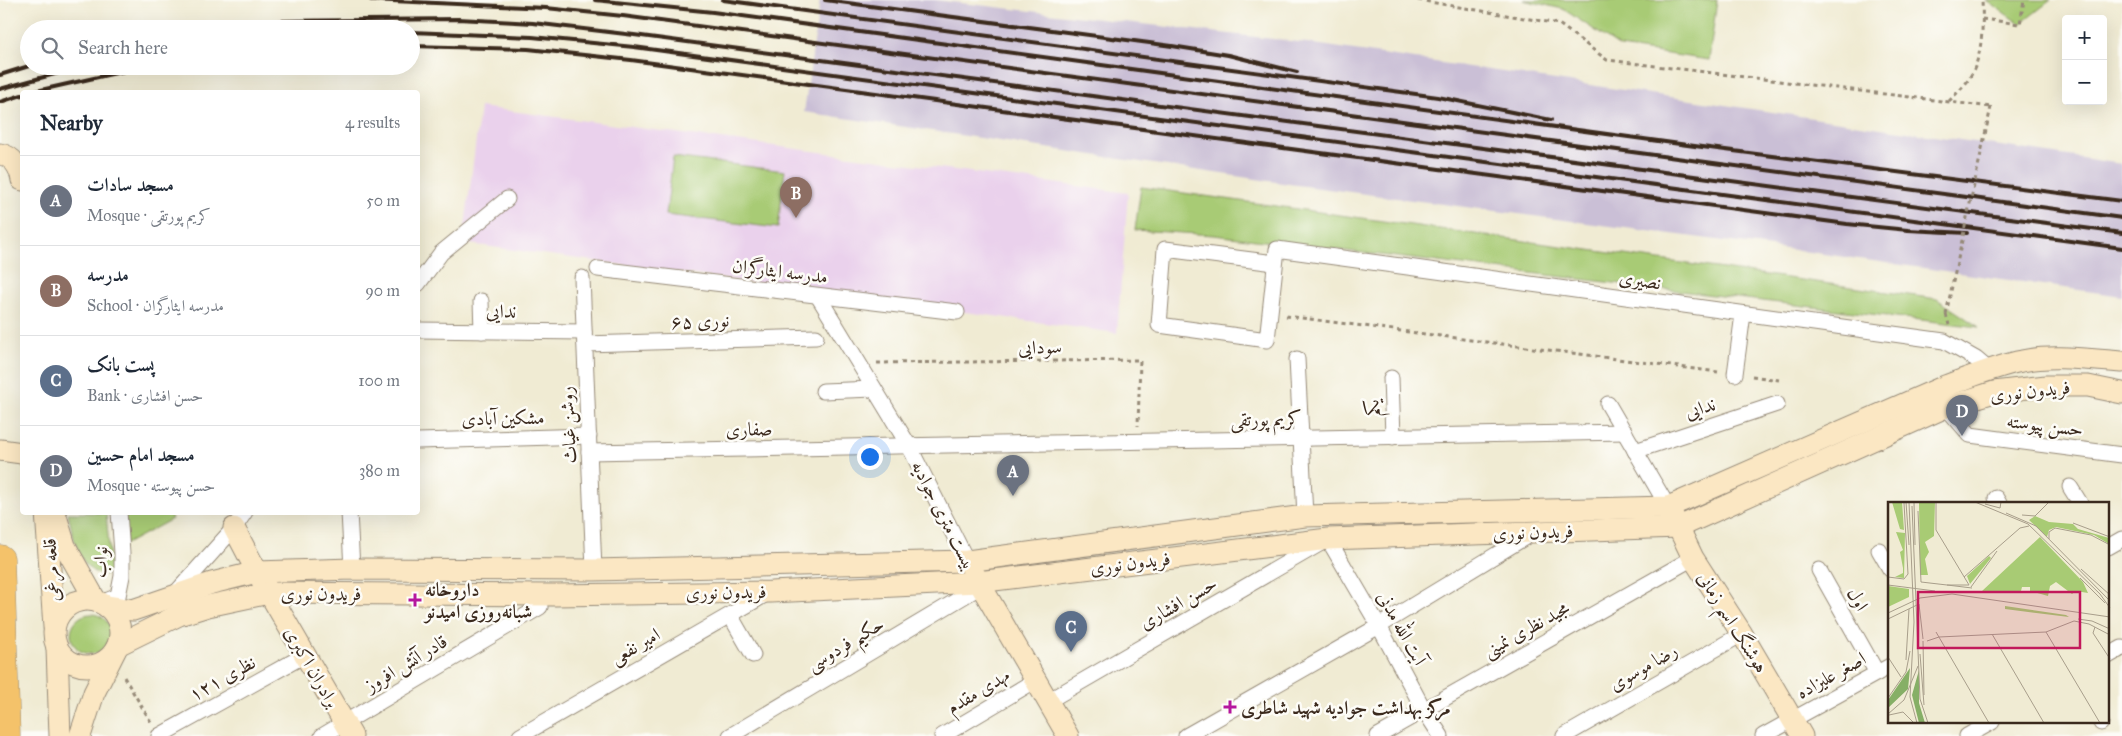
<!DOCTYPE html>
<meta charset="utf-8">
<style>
body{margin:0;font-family:"IM FELL Great Primer",Amiri,serif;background:#f6f6f7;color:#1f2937}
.controls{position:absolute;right:15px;top:15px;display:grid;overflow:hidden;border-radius:5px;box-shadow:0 5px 20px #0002}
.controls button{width:45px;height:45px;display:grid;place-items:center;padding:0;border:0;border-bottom:1px solid #e0e1e3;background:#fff;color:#1f2937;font:25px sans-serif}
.you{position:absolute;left:869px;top:456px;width:18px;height:18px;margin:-12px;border:4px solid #fff;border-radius:50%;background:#1a73e8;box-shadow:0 0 0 8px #1a73e833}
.badge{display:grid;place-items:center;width:32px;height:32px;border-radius:50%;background:#b5179e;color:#fff;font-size:16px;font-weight:700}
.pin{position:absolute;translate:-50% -41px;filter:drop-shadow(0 1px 2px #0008)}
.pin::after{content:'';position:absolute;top:26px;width:18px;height:15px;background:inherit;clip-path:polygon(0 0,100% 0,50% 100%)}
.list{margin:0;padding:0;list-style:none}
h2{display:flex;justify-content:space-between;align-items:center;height:65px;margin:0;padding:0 20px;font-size:21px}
h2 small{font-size:16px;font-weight:400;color:#747a83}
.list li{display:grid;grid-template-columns:32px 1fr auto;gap:15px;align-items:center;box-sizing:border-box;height:90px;padding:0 20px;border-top:1px solid #e0e1e3}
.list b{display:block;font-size:19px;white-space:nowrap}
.list p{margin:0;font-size:16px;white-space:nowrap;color:#747a83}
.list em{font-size:16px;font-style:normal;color:#747a83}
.icon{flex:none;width:28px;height:28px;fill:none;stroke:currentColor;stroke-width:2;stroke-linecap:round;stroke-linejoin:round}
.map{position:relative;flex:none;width:2122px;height:736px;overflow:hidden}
.search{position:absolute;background:#fff;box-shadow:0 5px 20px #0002;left:20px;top:20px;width:400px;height:55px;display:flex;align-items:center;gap:12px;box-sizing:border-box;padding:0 18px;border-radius:28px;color:#747a83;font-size:19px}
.panel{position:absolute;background:#fff;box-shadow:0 5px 20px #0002;left:20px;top:90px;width:400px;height:425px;border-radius:5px}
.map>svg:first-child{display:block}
.built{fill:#ead1ec}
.industrial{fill:#cabfd6}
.green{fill:#a8cb74;stroke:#727a49}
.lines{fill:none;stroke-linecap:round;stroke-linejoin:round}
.street-casing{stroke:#968a78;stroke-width:17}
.secondary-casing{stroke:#968a78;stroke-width:23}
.highway-casing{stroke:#968a78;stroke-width:29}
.path{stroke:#968a78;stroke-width:3;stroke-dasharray:4 4;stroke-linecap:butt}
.street{stroke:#fff;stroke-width:15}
.secondary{stroke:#fbe7c3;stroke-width:21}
.highway{stroke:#f4c26a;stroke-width:28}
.rail{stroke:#3b2a1e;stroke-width:4}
.path-bridge{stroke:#968a78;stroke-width:3;stroke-dasharray:4 4;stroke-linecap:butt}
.poi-dot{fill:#b5179e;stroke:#fdfcf7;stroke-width:2}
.labels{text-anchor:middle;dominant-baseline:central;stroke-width:5;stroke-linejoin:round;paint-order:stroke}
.street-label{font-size:19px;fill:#3b2a1e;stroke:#fdfcf7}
.poi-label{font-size:19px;font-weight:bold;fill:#3b2a1e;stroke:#fdfcf7;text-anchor:start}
.inset-road{fill:none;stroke:#a89e8b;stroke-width:1}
.view{fill:#c2185b;fill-opacity:0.15;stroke:#c2185b;stroke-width:2.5}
.inset-edge{fill:none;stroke:#3b2a1e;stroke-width:2.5}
</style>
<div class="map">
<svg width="2122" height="736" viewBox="0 0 2122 736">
<rect width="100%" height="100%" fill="#fdfcf7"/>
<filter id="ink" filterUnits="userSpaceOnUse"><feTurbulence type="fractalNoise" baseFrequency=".02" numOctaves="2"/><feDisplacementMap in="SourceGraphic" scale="10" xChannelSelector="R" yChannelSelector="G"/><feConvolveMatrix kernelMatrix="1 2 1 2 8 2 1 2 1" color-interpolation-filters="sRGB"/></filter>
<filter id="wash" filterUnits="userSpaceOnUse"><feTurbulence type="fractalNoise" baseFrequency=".0096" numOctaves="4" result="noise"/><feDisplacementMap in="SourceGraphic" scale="20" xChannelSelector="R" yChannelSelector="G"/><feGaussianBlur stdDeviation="1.12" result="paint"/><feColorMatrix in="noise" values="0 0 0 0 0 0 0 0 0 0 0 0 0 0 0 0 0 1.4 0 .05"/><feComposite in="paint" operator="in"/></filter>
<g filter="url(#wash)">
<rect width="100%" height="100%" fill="#f0ebd3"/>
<polygon class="built" points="480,107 1128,193 1117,333 463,243"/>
<polygon class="industrial" points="820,0 935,0 1307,43 2122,164 2122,296 1809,252 1289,184 804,112"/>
<g class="green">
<polygon points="1523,0 1717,0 1709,60 1620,47 1563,9"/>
<polygon points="1986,0 2051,0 2020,24"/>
<polygon points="673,157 785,171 778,228 666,215"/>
<polygon points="1141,187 1937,299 1979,327 1214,235 1135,230"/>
<path d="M68,513H106L111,569L106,575C78,574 73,534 68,513Z"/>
<polygon points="125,513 169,513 172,519 126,544"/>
<circle cx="91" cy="634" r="20"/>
</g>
</g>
<g filter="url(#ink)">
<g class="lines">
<g class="street-casing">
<g id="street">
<polyline points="1275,263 1165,249 1159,325 1267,340 1277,249 1944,341 1976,359 1989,370"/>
<polyline points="598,269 957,312"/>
<polyline points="582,278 594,570"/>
<polyline points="418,284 441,253 507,199"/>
<polyline points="818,296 909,446 967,561"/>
<polyline points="481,301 482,331"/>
<polyline points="418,330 584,332"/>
<polyline points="585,344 816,337"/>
<polyline points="1297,359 1305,516"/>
<polyline points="1735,374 1743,314"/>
<polyline points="1391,378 1393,437"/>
<polyline points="823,391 874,389"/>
<polyline points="1608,404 1668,507"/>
<polyline points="1946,407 1970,435 2122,455"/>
<polyline points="418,441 589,436"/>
<polyline points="1635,451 1777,404"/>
<polyline points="589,452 1625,432"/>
<polyline points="2070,487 2080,503"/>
<polyline points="1996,498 1999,503"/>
<polyline points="349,512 352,569"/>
<polyline points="2108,547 2122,539"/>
<polyline points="1879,550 1890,569"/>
<polyline points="1819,570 1877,673"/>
<polyline points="174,595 234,528 245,512"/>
<polyline points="101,603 118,596 122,576 122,553 119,512"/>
<polyline points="730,615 753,655"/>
<polyline points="2108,656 2122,648"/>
<polyline points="1048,701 1328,539 1379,626 1424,710 1441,736"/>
<polyline points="2101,722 2101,723"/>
<polyline points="159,736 305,655"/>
<polyline points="322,736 540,607"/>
<polyline points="520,736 768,593"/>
<polyline points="730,736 981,586"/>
<polyline points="942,736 1036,680"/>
<polyline points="1186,736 1379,626 1532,533"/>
<polyline points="1378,736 1693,558"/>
<polyline points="1564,736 1742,634"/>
<polyline points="1763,736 1890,666"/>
<polyline points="1967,736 1992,722"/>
</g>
</g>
<g class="secondary-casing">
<g id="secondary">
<path d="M0,154C13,156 20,168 22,180"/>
<polyline points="0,450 22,453"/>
<polyline points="46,512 54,627"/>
<polyline points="1672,514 1693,558 1742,634 1802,736"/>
<polyline points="56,516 65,546 96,601"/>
<polyline points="234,528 257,572 352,736"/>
<polyline points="973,572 1068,736"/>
<circle cx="87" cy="633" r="33"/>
<path d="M106,606L133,610L212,583L257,572L352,569L594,570L967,561L1305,516L1668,507L1945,386C1971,377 1996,366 2022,361C2054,354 2090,360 2122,362"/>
<polyline points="57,648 60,736"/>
<polyline points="80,736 94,693 118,645 179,615 208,606 269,593 555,595 771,592 978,582 1328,539 1679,527 1946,407 1994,392 2046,386 2088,386 2122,393"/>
</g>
</g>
<g class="highway-casing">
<polyline id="highway" points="0,559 6,736"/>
</g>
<g class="path">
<polyline points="1418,0 1559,24 1607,60 1991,107"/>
<polyline points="1982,19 2020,24 2024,0"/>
<path d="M1949,101C1956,94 1965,86 1970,77C1983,55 1983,25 1982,0"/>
<polyline points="1946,314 1949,325"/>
<polyline points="1286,316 1718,372"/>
<polyline points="877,363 1140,360 1138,426"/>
<polyline points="1752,376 1779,380"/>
<polyline points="124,677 151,722"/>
</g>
<use href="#street" class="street"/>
<use href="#secondary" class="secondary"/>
<use href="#highway" class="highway"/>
<g class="rail">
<polyline points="371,0 546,8 623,16 2122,218"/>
<polyline points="595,0 713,12 1702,147 2122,201"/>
<polyline points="723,0 1438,97 1551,120"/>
<polyline points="825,0 1172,46 1228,55 1297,72"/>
<polyline points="203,29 276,21 458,19 533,23 634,35 2122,233"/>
<polyline points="411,32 532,37 634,47 2122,248"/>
<polyline points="411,46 528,49 631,60 1847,224 1908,230 1967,233"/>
<polyline points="0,75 29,66"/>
<polyline points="0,89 84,66"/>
<polyline points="32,92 147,66"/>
<polyline points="0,102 22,95"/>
</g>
<polyline class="path-bridge" points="1946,314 1991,107"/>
</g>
</g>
<g class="poi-dot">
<path d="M412.5 592.5h5v5h5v5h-5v5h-5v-5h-5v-5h5z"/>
<path d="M1227.5 699.5h5v5h5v5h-5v5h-5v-5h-5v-5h5z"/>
</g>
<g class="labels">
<g class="street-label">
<text transform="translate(780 271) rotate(7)">مدرسه ایثارگران</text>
<text transform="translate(1640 280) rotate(8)">نصیری</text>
<text transform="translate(501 311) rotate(1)">ندایی</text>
<text transform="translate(700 321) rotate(-2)">نوری ۶۵</text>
<text transform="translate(1040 347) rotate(-1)">سودایی</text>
<text transform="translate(2030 391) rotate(-6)">فریدون نوری</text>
<text transform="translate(1372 408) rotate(-91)">یکم</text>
<text transform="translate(1700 408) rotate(-18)">ندایی</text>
<text transform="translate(503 418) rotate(-1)">مشکین آبادی</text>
<text transform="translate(1266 419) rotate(-1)">کریم پورتقی</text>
<text transform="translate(568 425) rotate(-93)">روشن غیاث</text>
<text transform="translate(2045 425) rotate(7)">حسن پیوسته</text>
<text transform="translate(749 429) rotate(-1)">صفاری</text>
<text transform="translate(944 515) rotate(63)">بیست متری جوادیه</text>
<text transform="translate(1533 532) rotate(-2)">فریدون نوری</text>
<text transform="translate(100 562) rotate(-88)">نواب</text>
<text transform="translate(1130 563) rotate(-7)">فریدون نوری</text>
<text transform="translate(51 570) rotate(-94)">قلعه مرغی</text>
<text transform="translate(726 592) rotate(-1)">فریدون نوری</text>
<text x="321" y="593">فریدون نوری</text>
<text transform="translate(1858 599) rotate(60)">اول</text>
<text transform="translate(1178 603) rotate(-30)">حسن افشاری</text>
<text transform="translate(1733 622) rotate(58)">هوشنگ اسم زمانی</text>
<text transform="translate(1402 628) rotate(61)">آیت‌ الله مدنی</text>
<text transform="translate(1526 629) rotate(-29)">مجید نظری نمینی</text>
<text transform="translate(845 644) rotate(-31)">حکیم فردوسی</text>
<text transform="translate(635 646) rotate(-30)">امیر نفعی</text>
<text transform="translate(406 663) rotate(-31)">قادر آتش افروز</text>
<text transform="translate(312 667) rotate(60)">برادران اکبری</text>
<text transform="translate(1643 667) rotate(-30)">رضا موسوی</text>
<text transform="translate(1831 675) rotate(-29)">اصغر علیزاده</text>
<text transform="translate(222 678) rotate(-29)">نظری ۱۲۱</text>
<text transform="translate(978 691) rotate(-31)">مهدی مقدم</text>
</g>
<g class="poi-label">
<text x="425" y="589">داروخانه<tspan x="425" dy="22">شبانه‌روزی امیدنو</tspan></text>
<text x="1241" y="707">مرکز بهداشت جوادیه شهید شاطری</text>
</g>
</g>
<g transform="translate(1888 502)">
<rect width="221" height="221" fill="#f0ebd3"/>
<path d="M4,0H14L16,28L12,27ZM31,0H47L46,34L37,40L41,50L37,57L40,73H32ZM147,14L161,20L185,22L190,27L221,36V42L206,33L168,25L161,28L159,35L141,18ZM8,30L17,31L16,76L7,75L15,71V66L12,50L15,48ZM152,35L195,80L200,91L188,89L184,92L168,80L162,84L160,94L142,89V85H134L133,89H94ZM101,54L103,56L82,82L79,74ZM0,84L21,87V95L0,105ZM117,104L178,113L181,115L117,107Z" fill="#a8cb74"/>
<path d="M22,166L20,187L0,206V198ZM31,168V201L37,221H31L24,193Z" fill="#86af66"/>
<path class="inset-road" d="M18,0L21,43M21,0L26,120L22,195L29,221M26,0L27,43M48,0V28L81,83M87,0L140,22L212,92L222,106M97,2L112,6L113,0M24,4L32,197L40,221M30,9L33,80M118,11L148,24L222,99M134,13L147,14L161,0M185,21L222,35M161,37V30L167,26L203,33L222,43M193,67L222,93M0,75L16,77L20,72L16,1M76,75L132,26L141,24M192,76L217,101M33,80L59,83M0,83L47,89M81,83H59L84,86M83,85L109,49M0,111L32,96L64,92L222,115M0,117L31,102L35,137M190,117L204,119L222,127M207,125L205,131L222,157M48,130L101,221M158,130L212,221M104,132L156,221M35,139L36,193M39,139L51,135L158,130L186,119L201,122L222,133M32,152L36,203M0,155L13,175M18,158L21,107M0,196L18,170L22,149M0,212L16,198L30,164M1,213L15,210L26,221"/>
<path class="view" d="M30,90H192V146H30Z"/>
<rect width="221" height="221" class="inset-edge"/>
</g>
</svg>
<div class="controls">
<button>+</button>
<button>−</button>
</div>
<div class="you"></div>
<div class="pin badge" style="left:1013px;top:496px;background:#6b7280">A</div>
<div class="pin badge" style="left:796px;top:218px;background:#8d6e63">B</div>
<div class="pin badge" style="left:1071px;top:652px;background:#5c6f8a">C</div>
<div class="pin badge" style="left:1962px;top:436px;background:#6b7280">D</div>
<div class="search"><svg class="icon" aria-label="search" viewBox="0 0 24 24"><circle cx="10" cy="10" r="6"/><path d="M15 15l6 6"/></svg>Search here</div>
<section class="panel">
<h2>Nearby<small>4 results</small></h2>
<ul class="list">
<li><span class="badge" style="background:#6b7280">A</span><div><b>مسجد سادات</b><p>Mosque · کریم پورتقی</p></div><em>50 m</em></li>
<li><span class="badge" style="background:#8d6e63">B</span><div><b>مدرسه</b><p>School · مدرسه ایثارگران</p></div><em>90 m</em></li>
<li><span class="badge" style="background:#5c6f8a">C</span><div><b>پست بانک</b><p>Bank · حسن افشاری</p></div><em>100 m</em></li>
<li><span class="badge" style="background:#6b7280">D</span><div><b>مسجد امام حسین</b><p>Mosque · حسن پیوسته</p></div><em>380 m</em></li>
</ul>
</section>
</div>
